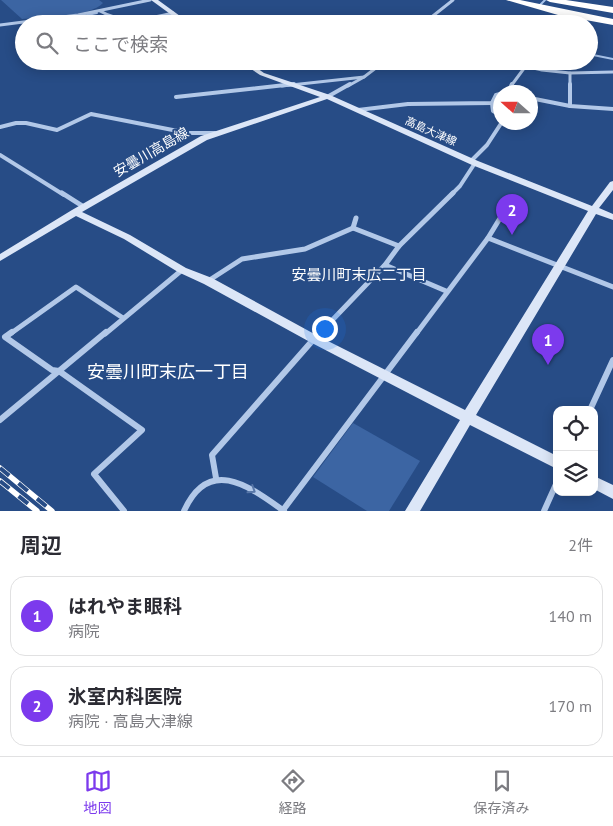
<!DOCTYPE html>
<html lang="ja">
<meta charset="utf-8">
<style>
body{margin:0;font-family:"PT Sans","Noto Sans JP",sans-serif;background:#f2f2f3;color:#2b2b33}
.controls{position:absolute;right:15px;bottom:15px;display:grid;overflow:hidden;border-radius:10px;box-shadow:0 2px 12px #0003}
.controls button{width:45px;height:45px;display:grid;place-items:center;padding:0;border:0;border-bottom:1px solid #e1e1e2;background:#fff;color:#2b2b33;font:25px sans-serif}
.compass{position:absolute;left:493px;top:85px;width:45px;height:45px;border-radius:50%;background:#fff;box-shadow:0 2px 12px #0003;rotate:291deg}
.you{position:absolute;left:324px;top:328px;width:18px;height:18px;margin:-12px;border:4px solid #fff;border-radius:50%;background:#1a73e8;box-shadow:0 0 0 8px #1a73e833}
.badge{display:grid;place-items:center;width:32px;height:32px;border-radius:50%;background:#7c3aed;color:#fff;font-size:16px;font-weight:700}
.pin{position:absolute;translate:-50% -41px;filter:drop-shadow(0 1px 2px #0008)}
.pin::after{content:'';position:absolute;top:26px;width:18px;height:15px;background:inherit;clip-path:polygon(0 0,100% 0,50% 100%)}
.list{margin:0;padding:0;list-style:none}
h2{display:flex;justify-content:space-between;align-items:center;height:65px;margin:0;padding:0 20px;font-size:21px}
h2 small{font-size:16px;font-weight:400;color:#7c7c81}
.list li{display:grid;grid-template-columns:32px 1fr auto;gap:15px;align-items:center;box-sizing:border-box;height:80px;margin:0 10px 10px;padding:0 10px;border:1px solid #e1e1e2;border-radius:15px}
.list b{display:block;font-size:19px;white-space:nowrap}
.list p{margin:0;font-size:16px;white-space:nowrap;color:#7c7c81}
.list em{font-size:16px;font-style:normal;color:#7c7c81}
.icon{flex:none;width:28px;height:28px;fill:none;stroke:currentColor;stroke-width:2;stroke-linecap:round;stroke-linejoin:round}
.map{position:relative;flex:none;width:613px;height:511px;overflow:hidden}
.search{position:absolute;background:#fff;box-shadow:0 2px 12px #0003;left:15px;right:15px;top:15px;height:55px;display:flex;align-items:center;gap:12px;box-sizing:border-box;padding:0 18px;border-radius:28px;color:#7c7c81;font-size:19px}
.sheet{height:245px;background:#fff}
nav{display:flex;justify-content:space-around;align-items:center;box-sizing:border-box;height:70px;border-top:1px solid #e1e1e2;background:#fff;font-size:14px;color:#7c7c81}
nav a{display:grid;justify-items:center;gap:2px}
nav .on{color:#7c3aed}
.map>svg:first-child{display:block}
.green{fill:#3c65a3}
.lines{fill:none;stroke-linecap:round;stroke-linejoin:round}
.stream{stroke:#a7c2e9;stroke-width:2}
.street-far3{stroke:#b2c8e8;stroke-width:3}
.street-far2{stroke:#b2c8e8;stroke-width:4}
.street-far1{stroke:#b2c8e8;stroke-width:5}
.street{stroke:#b2c8e8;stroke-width:6}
.secondary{fill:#dce6f7;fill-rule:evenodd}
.highway{fill:#fff;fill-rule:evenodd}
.rail-casing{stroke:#fff;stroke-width:5.5}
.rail{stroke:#274c86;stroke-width:4;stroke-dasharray:12;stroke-linecap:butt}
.oneway{stroke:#5877a8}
.labels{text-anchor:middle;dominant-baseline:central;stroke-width:4;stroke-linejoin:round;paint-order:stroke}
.far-street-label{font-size:11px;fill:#fff;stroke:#274c86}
.street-label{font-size:14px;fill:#fff;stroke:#274c86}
.neighbourhood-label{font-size:15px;fill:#fff;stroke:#274c86}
.near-neighbourhood-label{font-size:18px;fill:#fff;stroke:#274c86}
</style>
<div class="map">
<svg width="613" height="511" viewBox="0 0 613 511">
<rect width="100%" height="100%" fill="#274c86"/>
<g class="green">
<path d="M1,0H99L103,3C90,17 42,17 22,19Z"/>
<polygon points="353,423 420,461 389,511 367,511 313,477"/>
</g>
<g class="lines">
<g class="stream">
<polyline points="540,5 545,0"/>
<polyline points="87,15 97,13"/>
<polyline points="593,55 613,59"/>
</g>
<g class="street-far3">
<path d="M100,11C124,25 148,19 173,13"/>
<polyline points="424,23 453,0"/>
<polyline points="300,24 303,20 332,22"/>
<polyline points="386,24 388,17 436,24"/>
<polyline points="0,25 78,15 150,0"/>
<polyline points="503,61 542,70 570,73 613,72"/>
<polyline points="128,62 130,61"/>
<polyline points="570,73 570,86"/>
<polyline points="282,86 364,77"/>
<polyline points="348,86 364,77 385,61"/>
<polyline points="511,86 525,67"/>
</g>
<g class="street-far2">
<polyline points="570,84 570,106 613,109"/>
<polyline points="508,92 512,84"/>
<polyline points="176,97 294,84"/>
<polyline points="327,97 350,84"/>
<polyline points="530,98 570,106"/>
<polyline points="492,103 493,111 500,115"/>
<polyline points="358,110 408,104 492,103 496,95 500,94"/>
<polyline points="0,127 16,123 26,123 57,130 91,114 188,133 215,133"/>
<polyline points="0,155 64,195"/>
<polyline points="471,161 487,145 502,122"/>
<polyline points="451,195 460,186 475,163"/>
</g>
<g class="street-far1">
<polyline points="62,193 84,207"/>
<polyline points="353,228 356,218"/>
<polyline points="488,238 613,287"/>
<polyline points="385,265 446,291"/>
<polyline points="208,281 242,259 305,249 353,228 399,246"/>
<polyline points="10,334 76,287 123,318"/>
<polyline points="105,334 182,270"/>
<polyline points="319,334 385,265 399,246 453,193"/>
<polyline points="416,334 488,238 505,210"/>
</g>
<g class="street">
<polyline points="12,332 5,337 52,370 59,371 142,430 94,474 124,511"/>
<polyline points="590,410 613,360"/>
<polyline points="0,420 106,332"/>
<polyline points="216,478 212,455 320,332"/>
<polyline points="283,510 417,332"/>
<path d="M184,511C209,455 250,487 284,511"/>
<polyline points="544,511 557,482"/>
</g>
<g class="secondary">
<polygon points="151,0 158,0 191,24 184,24"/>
<path d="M239,61H247L264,73L330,95L478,161L592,206L610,182L613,181V190L599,208L613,214V220L596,214L476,415L557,456V469L470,425L420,511H405L460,420L310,342L204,284L178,272L124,239L76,216L0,261V254L72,210L201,136L320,97L260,75ZM327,99L472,165L588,211L465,410L318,336L212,278L186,268L130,235L82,212L207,140Z"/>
<polygon points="594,476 613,485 613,499 594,489"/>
</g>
<g class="highway">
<polygon points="506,0 520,0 613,19 613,25 558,15"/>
<polygon points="546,0 566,0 613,7 613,13 550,2"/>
</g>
<g class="rail-casing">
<g id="rail">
<polyline points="0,468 52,511"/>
<polyline points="0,481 37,511"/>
</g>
</g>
<use href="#rail" class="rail"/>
</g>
<defs><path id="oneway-chevron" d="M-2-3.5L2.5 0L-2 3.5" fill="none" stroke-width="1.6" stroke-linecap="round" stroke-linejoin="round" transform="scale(1.25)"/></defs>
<use class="oneway" href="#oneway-chevron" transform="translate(252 490) rotate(33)"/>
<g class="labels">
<g class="far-street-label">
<text transform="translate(431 131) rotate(24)">高島大津線</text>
</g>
<g class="street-label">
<text transform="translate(151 152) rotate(-30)">安曇川高島線</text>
</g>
<g class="neighbourhood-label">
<text x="359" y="274">安曇川町末広二丁目</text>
</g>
<g class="near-neighbourhood-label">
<text x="168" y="371">安曇川町末広一丁目</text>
</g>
</g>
</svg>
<div class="controls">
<button><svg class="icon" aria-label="locate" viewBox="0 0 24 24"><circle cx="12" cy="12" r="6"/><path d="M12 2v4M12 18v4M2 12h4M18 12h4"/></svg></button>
<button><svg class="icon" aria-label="layers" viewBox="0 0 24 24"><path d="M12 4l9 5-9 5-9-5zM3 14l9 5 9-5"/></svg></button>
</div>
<svg class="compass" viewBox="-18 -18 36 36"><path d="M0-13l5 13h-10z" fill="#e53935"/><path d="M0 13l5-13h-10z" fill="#7c7c81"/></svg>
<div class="you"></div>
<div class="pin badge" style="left:548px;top:365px">1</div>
<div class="pin badge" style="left:512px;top:235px">2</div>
<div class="search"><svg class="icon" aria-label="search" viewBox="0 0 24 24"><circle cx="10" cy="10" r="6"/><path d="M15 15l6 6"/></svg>ここで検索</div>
</div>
<section class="sheet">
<h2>周辺<small>2件</small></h2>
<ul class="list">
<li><span class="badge">1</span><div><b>はれやま眼科</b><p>病院</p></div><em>140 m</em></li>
<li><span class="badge">2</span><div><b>氷室内科医院</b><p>病院 · 高島大津線</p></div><em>170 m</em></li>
</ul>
</section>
<nav>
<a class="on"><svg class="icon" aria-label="map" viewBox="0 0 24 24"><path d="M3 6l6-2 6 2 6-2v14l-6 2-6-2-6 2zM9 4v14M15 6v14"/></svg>地図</a>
<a><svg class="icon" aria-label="directions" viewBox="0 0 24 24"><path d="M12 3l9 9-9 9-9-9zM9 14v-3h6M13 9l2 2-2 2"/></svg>経路</a>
<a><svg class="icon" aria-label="saved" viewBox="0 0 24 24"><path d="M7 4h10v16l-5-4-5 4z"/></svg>保存済み</a>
</nav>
